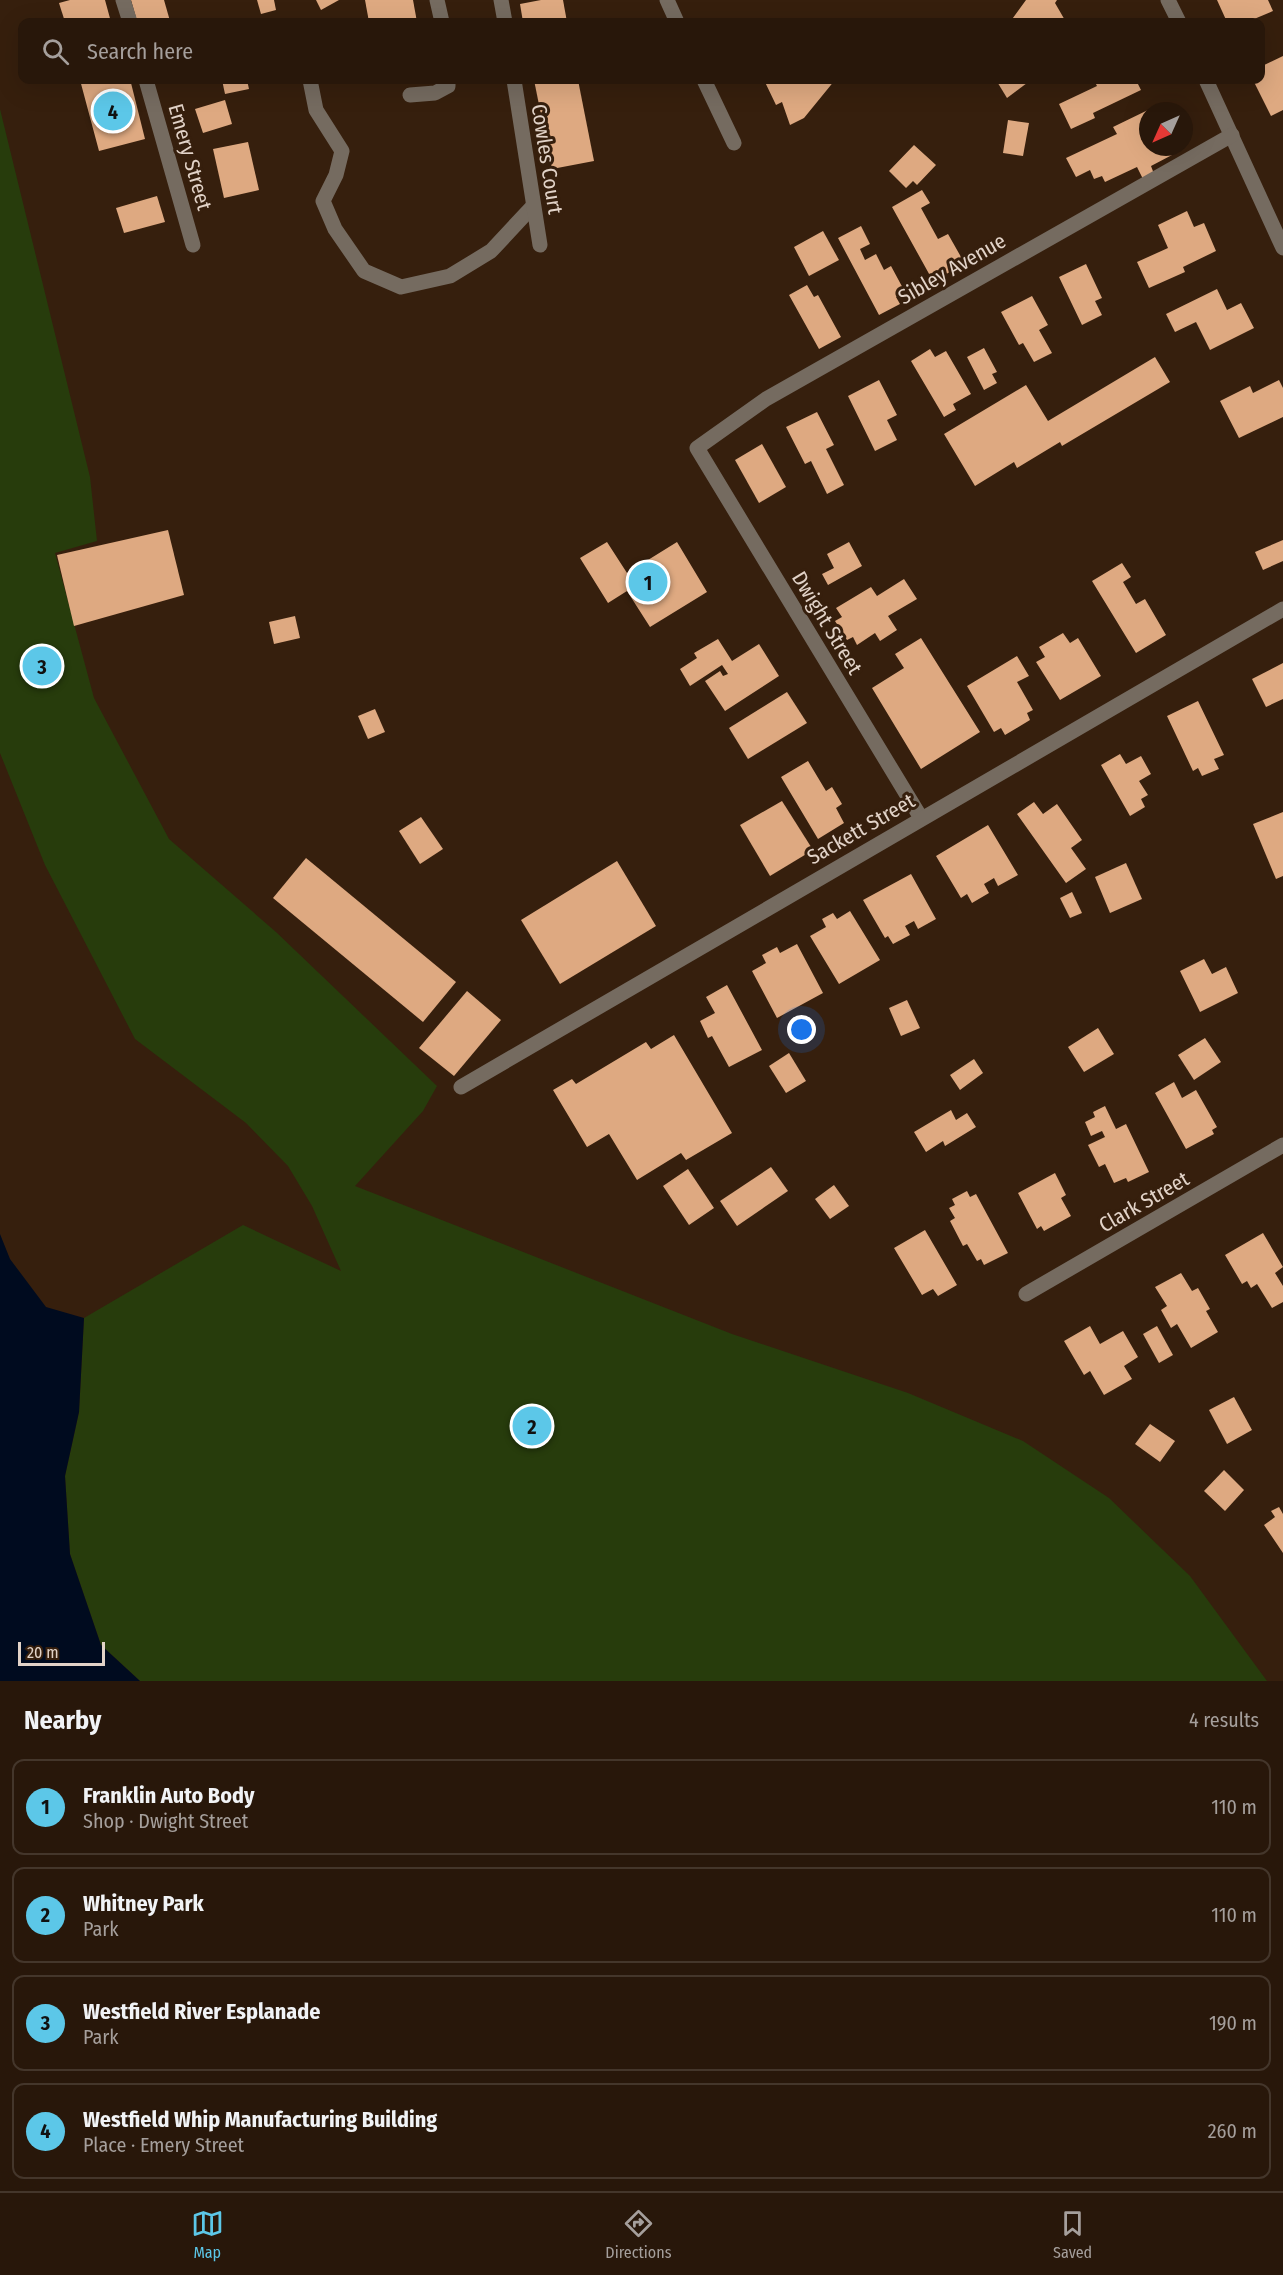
<!DOCTYPE html>
<meta charset="utf-8">
<style>
body{margin:0;font-family:"Fira Sans Condensed",sans-serif;background:#302013;color:#f1f3f6}
.compass{position:absolute;left:1139px;top:102px;width:54px;height:54px;border-radius:50%;background:#28170a;box-shadow:0 6px 24px #0002;rotate:225deg}
.scale{position:absolute;left:18px;bottom:15px;width:87px;box-sizing:border-box;padding-left:6px;border:3px solid #e2d3c8;border-top:0;font-size:16px;line-height:21px;white-space:nowrap;color:#e2d3c8;-webkit-text-stroke:4px #361f0d;paint-order:stroke}
.you{position:absolute;left:802px;top:1030px;width:21px;height:21px;margin:-15px;border:4px solid #fff;border-radius:50%;background:#1a73e8;box-shadow:0 0 0 9px #1a73e833}
.badge{display:grid;place-items:center;width:39px;height:39px;border-radius:50%;background:#5cc7e8;color:#111;font-size:20px;font-weight:700}
.pin{position:absolute;translate:-50% -50%;border:3px solid #fff;box-shadow:0 2px 6px #0006}
.list{margin:0;padding:0;list-style:none}
h2{display:flex;justify-content:space-between;align-items:center;height:78px;margin:0;padding:0 24px;font-size:26px}
h2 small{font-size:20px;font-weight:400;color:#a59f9c}
.list li{display:grid;grid-template-columns:39px 1fr auto;gap:18px;align-items:center;box-sizing:border-box;height:96px;margin:0 12px 12px;padding:0 12px;border:2px solid #44362b;border-radius:12px}
.list b{display:block;font-size:22px;white-space:nowrap}
.list p{margin:0;font-size:20px;white-space:nowrap;color:#a59f9c}
.list em{font-size:20px;font-style:normal;color:#a59f9c}
.icon{flex:none;width:33px;height:33px;fill:none;stroke:currentColor;stroke-width:2;stroke-linecap:round;stroke-linejoin:round}
.map{position:relative;flex:none;width:1283px;height:1681px;overflow:hidden}
.search{position:absolute;background:#28170a;box-shadow:0 6px 24px #0002;left:18px;right:18px;top:18px;height:66px;display:flex;align-items:center;gap:15px;box-sizing:border-box;padding:0 21px;border-radius:12px;color:#a59f9c;font-size:22px}
.sheet{height:510px;background:#28170a}
nav{display:flex;justify-content:space-around;align-items:center;box-sizing:border-box;height:84px;border-top:2px solid #44362b;background:#28170a;font-size:16px;color:#a59f9c}
nav a{display:grid;justify-items:center;gap:3px}
nav .on{color:#5cc7e8}
.map>svg:first-child{display:block}
.green{fill:#273c0c}
.water{fill:#000b1f}
.building{fill:#dea981}
.lines{fill:none;stroke-linecap:round;stroke-linejoin:round}
.minor{stroke:#756b60;stroke-width:15}
.labels{text-anchor:middle;dominant-baseline:central;stroke-width:6;stroke-linejoin:round;paint-order:stroke}
.street-label{font-size:21px;fill:#e2d3c8;stroke:#361f0d}
</style>
<div class="map">
<svg width="1283" height="1681" viewBox="0 0 1283 1681">
<rect width="100%" height="100%" fill="#361f0d"/>
<polygon class="green" points="0,109 90,477 97,541 55,553 94,698 169,839 276,932 437,1086 423,1111 355,1186 732,1334 908,1393 1023,1441 1109,1498 1190,1576 1267,1681 140,1681 101,1645 70,1554 65,1476 79,1412 84,1318 243,1225 341,1271 312,1206 288,1166 246,1123 135,1039 45,865 0,753"/>
<polygon class="water" points="0,1234 10,1259 46,1307 84,1318 79,1412 65,1476 70,1554 101,1645 140,1681 0,1681"/>
<g class="building">
<polygon points="70,0 105,0 111,22 65,22 59,3"/>
<polygon points="131,0 164,0 170,21 164,22 137,21"/>
<polygon points="257,0 274,0 276,10 261,14"/>
<polygon points="316,0 339,0 321,10"/>
<polygon points="365,0 413,0 417,22 369,22"/>
<polygon points="541,0 563,0 567,22 523,22 520,4"/>
<polygon points="1026,0 1057,0 1055,3 1066,22 1010,22"/>
<polygon points="1217,0 1268,0 1273,11 1247,22 1227,22"/>
<polygon points="1283,56 1283,110 1271,116 1253,80 1260,80 1260,67"/>
<polygon points="80,80 134,80 135,82 131,83 145,139 99,151"/>
<polygon points="222,80 247,80 249,89 225,94"/>
<polygon points="534,80 578,80 594,161 552,169"/>
<polygon points="764,80 796,80 797,84 800,80 835,80 804,118 790,125 782,102 776,105"/>
<polygon points="996,80 1031,80 1007,98"/>
<polygon points="1094,80 1136,80 1141,90 1093,113 1095,118 1071,129 1059,104 1097,86"/>
<polygon points="225,100 232,124 203,133 195,109"/>
<polygon points="1148,110 1148,147 1169,147 1172,155 1151,166 1154,174 1143,179 1137,167 1105,182 1102,176 1094,179 1090,170 1076,177 1066,158 1117,134 1113,127"/>
<polygon points="1008,120 1029,123 1023,156 1003,153"/>
<polygon points="248,142 259,190 224,198 213,149"/>
<polygon points="914,145 936,165 917,185 913,181 906,188 889,171"/>
<polygon points="922,190 930,203 921,208 938,239 948,234 965,264 933,281 892,207"/>
<polygon points="157,196 165,222 124,233 116,208"/>
<polygon points="1187,211 1194,227 1204,223 1216,251 1183,267 1185,272 1149,288 1137,262 1168,248 1158,225"/>
<polygon points="861,226 870,244 860,249 865,260 876,254 884,270 891,266 905,292 896,297 900,304 879,315 838,238"/>
<polygon points="823,231 839,260 809,276 794,247"/>
<polygon points="1086,264 1102,298 1095,301 1102,315 1082,325 1059,277"/>
<polygon points="807,285 814,297 818,295 841,337 819,349 789,295"/>
<polygon points="1217,289 1227,310 1241,303 1254,328 1210,350 1196,322 1175,332 1166,314"/>
<polygon points="1032,296 1048,325 1039,330 1052,353 1034,362 1023,343 1019,345 1001,312"/>
<polygon points="984,348 997,372 992,374 997,383 984,390 967,357"/>
<polygon points="930,349 935,357 946,351 971,394 953,404 956,410 944,417 911,361"/>
<polygon points="1155,357 1170,382 1062,446 1060,442 1017,468 1014,462 975,486 944,434 1026,385 1048,421"/>
<polygon points="879,380 897,415 887,420 897,440 875,451 848,396"/>
<polygon points="1279,380 1283,388 1283,417 1239,438 1220,401 1250,386 1253,393"/>
<polygon points="817,412 834,445 826,449 844,485 827,494 811,461 805,464 786,427"/>
<polygon points="762,444 786,487 759,503 735,460"/>
<polygon points="168,530 184,595 74,626 57,555"/>
<polygon points="1283,540 1283,561 1263,570 1255,552"/>
<polygon points="607,542 627,573 677,542 707,592 650,627 627,591 608,603 580,558"/>
<polygon points="849,542 862,566 828,585 822,574 834,568 827,554"/>
<polygon points="1122,563 1131,577 1123,582 1136,604 1145,599 1166,635 1136,653 1092,581"/>
<polygon points="904,579 917,599 888,616 897,630 880,641 875,633 857,645 853,637 847,640 835,621 842,617 836,608 871,587 877,596"/>
<polygon points="295,616 300,638 274,644 269,622"/>
<polygon points="1063,633 1070,643 1078,638 1101,676 1060,700 1036,662 1045,657 1039,647"/>
<polygon points="921,638 980,732 921,769 872,688 904,668 895,654"/>
<polygon points="718,639 732,661 759,644 779,676 725,711 705,681 720,671 723,676 728,674 722,665 690,686 680,669 697,658 694,653"/>
<polygon points="1017,656 1029,676 1017,682 1033,710 1027,713 1030,720 1005,735 1001,728 994,732 967,686"/>
<polygon points="1283,663 1283,699 1266,707 1252,679"/>
<polygon points="787,692 807,723 748,759 729,728"/>
<polygon points="1198,701 1224,755 1214,759 1219,769 1202,776 1198,768 1193,771 1167,716"/>
<polygon points="375,709 385,732 368,739 358,716"/>
<polygon points="1120,754 1126,764 1141,756 1151,774 1139,781 1148,795 1141,799 1145,807 1130,816 1101,765"/>
<polygon points="808,761 826,791 832,787 842,804 836,808 844,823 818,839 781,777"/>
<polygon points="782,801 813,850 770,876 740,825"/>
<polygon points="1034,802 1043,814 1057,804 1082,840 1071,848 1086,869 1066,883 1017,814"/>
<polygon points="1283,812 1283,876 1276,879 1253,824"/>
<polygon points="421,817 443,849 420,864 399,831"/>
<polygon points="988,825 1018,875 998,886 994,878 984,884 989,893 972,903 967,894 961,898 936,856"/>
<polygon points="306,858 456,982 423,1022 273,898"/>
<polygon points="617,861 656,926 560,984 521,920"/>
<polygon points="1126,863 1142,899 1110,913 1095,877"/>
<polygon points="911,874 936,919 918,929 914,921 905,926 910,935 893,944 888,936 885,938 863,900"/>
<polygon points="1072,892 1082,913 1070,918 1060,898"/>
<polygon points="850,911 880,960 839,984 810,936 826,927 822,919 833,913 837,919"/>
<polygon points="797,944 823,993 777,1018 752,971 766,963 762,955 777,947 780,953"/>
<polygon points="1204,959 1212,974 1226,967 1238,993 1200,1012 1180,971"/>
<polygon points="727,985 762,1050 729,1067 712,1036 708,1038 700,1021 715,1013 706,997"/>
<polygon points="467,991 501,1020 454,1076 419,1048"/>
<polygon points="907,1000 920,1028 901,1036 889,1008"/>
<polygon points="1098,1028 1114,1054 1084,1072 1068,1047"/>
<polygon points="674,1035 732,1133 686,1160 681,1153 637,1180 609,1134 587,1147 553,1090 572,1079 576,1084 646,1042 651,1049"/>
<polygon points="1205,1038 1221,1062 1194,1080 1178,1055"/>
<polygon points="789,1053 806,1081 786,1093 769,1066"/>
<polygon points="974,1059 983,1073 960,1090 950,1075"/>
<polygon points="1174,1082 1182,1098 1196,1090 1217,1127 1212,1130 1214,1134 1186,1149 1155,1093"/>
<polygon points="1105,1106 1116,1129 1126,1124 1149,1172 1128,1182 1126,1178 1114,1183 1105,1164 1099,1167 1088,1145 1105,1137 1102,1131 1091,1136 1085,1122 1095,1117 1093,1112"/>
<polygon points="951,1110 956,1120 967,1113 976,1127 945,1146 943,1141 926,1152 914,1132"/>
<polygon points="771,1167 788,1191 737,1226 720,1201"/>
<polygon points="688,1169 714,1208 689,1225 663,1186"/>
<polygon points="1055,1173 1066,1195 1061,1198 1071,1216 1044,1231 1041,1226 1037,1229 1018,1193"/>
<polygon points="834,1185 849,1206 830,1219 815,1199"/>
<polygon points="967,1191 970,1197 976,1194 1008,1253 984,1265 981,1259 977,1261 967,1244 963,1246 950,1221 955,1218 949,1208 955,1205 952,1199"/>
<polygon points="925,1230 957,1285 938,1296 933,1289 922,1295 894,1248"/>
<polygon points="1263,1233 1283,1267 1275,1273 1283,1286 1283,1302 1272,1308 1257,1284 1251,1288 1247,1281 1242,1284 1225,1255"/>
<polygon points="1181,1273 1192,1291 1198,1288 1210,1309 1206,1311 1218,1332 1191,1348 1177,1324 1171,1328 1161,1310 1167,1306 1155,1287"/>
<polygon points="1090,1326 1100,1344 1123,1331 1138,1357 1124,1366 1132,1379 1104,1395 1090,1371 1084,1375 1064,1341"/>
<polygon points="1157,1326 1173,1355 1159,1363 1143,1334"/>
<polygon points="1234,1397 1252,1430 1227,1444 1209,1410"/>
<polygon points="1150,1424 1175,1441 1160,1462 1135,1444"/>
<polygon points="1224,1470 1244,1490 1225,1511 1204,1491"/>
<polygon points="1279,1507 1283,1514 1283,1553 1264,1525 1275,1517 1271,1511"/>
</g>
<g class="lines">
<g class="minor">
<polyline points="123,0 130,22"/>
<polyline points="437,0 442,22"/>
<polyline points="501,0 505,22"/>
<polyline points="667,0 677,22"/>
<polyline points="1168,0 1179,22"/>
<polyline points="146,80 193,245"/>
<polyline points="310,80 316,110 342,151 336,175 323,201 335,229 364,271 401,287 450,276 491,251 533,206"/>
<polyline points="514,80 540,245"/>
<polyline points="704,80 734,143"/>
<polyline points="1206,80 1283,248"/>
<polyline points="410,95 435,93 448,86 448,80"/>
<polyline points="921,818 697,448 766,399 1232,135"/>
<polyline points="461,1087 1283,609"/>
<polyline points="1026,1294 1283,1145"/>
</g>
</g>
<g class="labels">
<g class="street-label">
<text transform="translate(190 157) rotate(74)">Emery Street</text>
<text transform="translate(547 159) rotate(81)">Cowles Court</text>
<text transform="translate(952 269) rotate(-30)">Sibley Avenue</text>
<text transform="translate(827 623) rotate(59)">Dwight Street</text>
<text transform="translate(861 829) rotate(-30)">Sackett Street</text>
<text transform="translate(1144 1202) rotate(-30)">Clark Street</text>
</g>
</g>
</svg>
<svg class="compass" viewBox="-18 -18 36 36"><path d="M0-13l5 13h-10z" fill="#e53935"/><path d="M0 13l5-13h-10z" fill="#a59f9c"/></svg>
<div class="scale">20 m</div>
<div class="you"></div>
<div class="pin badge" style="left:648px;top:582px">1</div>
<div class="pin badge" style="left:532px;top:1426px">2</div>
<div class="pin badge" style="left:42px;top:666px">3</div>
<div class="pin badge" style="left:113px;top:111px">4</div>
<div class="search"><svg class="icon" aria-label="search" viewBox="0 0 24 24"><circle cx="10" cy="10" r="6"/><path d="M15 15l6 6"/></svg>Search here</div>
</div>
<section class="sheet">
<h2>Nearby<small>4 results</small></h2>
<ul class="list">
<li><span class="badge">1</span><div><b>Franklin Auto Body</b><p>Shop · Dwight Street</p></div><em>110 m</em></li>
<li><span class="badge">2</span><div><b>Whitney Park</b><p>Park</p></div><em>110 m</em></li>
<li><span class="badge">3</span><div><b>Westfield River Esplanade</b><p>Park</p></div><em>190 m</em></li>
<li><span class="badge">4</span><div><b>Westfield Whip Manufacturing Building</b><p>Place · Emery Street</p></div><em>260 m</em></li>
</ul>
</section>
<nav>
<a class="on"><svg class="icon" aria-label="map" viewBox="0 0 24 24"><path d="M3 6l6-2 6 2 6-2v14l-6 2-6-2-6 2zM9 4v14M15 6v14"/></svg>Map</a>
<a><svg class="icon" aria-label="directions" viewBox="0 0 24 24"><path d="M12 3l9 9-9 9-9-9zM9 14v-3h6M13 9l2 2-2 2"/></svg>Directions</a>
<a><svg class="icon" aria-label="saved" viewBox="0 0 24 24"><path d="M7 4h10v16l-5-4-5 4z"/></svg>Saved</a>
</nav>
